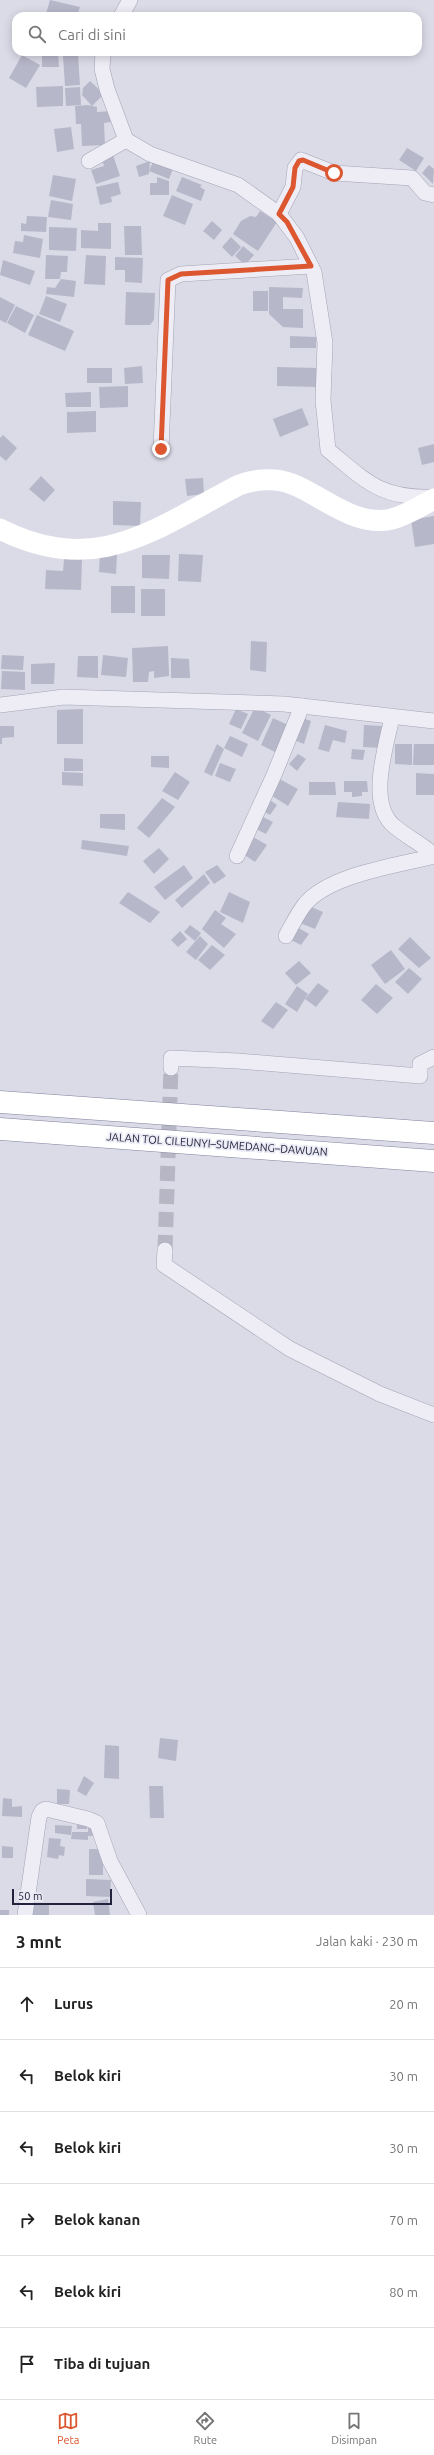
<!DOCTYPE html>
<html lang="id">
<meta charset="utf-8">
<style>
body{margin:0;font-family:Ubuntu,sans-serif;background:#f2f2f2;color:#222}
.scale{position:absolute;left:12px;bottom:10px;width:100px;box-sizing:border-box;padding-left:4px;border:2px solid #24233e;border-top:0;font-size:11px;line-height:14px;white-space:nowrap;color:#24233e;-webkit-text-stroke:3px #eaeaf5;paint-order:stroke}
.stop{position:absolute;width:12px;height:12px;margin:-9px;border:3px solid #dc5730;border-radius:50%;background:#fff}
.stop.end{background:#dc5730;border-color:#fff;box-shadow:0 1px 4px #0008}
.list{margin:0;padding:0;list-style:none}
h2{display:flex;justify-content:space-between;align-items:center;height:52px;margin:0;padding:0 16px;font-size:17px}
h2 small{font-size:13px;font-weight:400;color:#767676}
.list li{display:grid;grid-template-columns:26px 1fr auto;gap:12px;align-items:center;box-sizing:border-box;height:72px;padding:0 16px;border-top:1px solid #e0e0e0}
.list b{display:block;font-size:15px;white-space:nowrap}
.list em{font-size:13px;font-style:normal;color:#767676}
.icon{flex:none;width:22px;height:22px;fill:none;stroke:currentColor;stroke-width:2;stroke-linecap:round;stroke-linejoin:round}
.map{position:relative;flex:none;width:434px;height:1915px;overflow:hidden}
.search{position:absolute;background:#fff;box-shadow:0 2px 10px #0003;left:12px;right:12px;top:12px;height:44px;display:flex;align-items:center;gap:10px;box-sizing:border-box;padding:0 14px;border-radius:12px;color:#767676;font-size:15px}
.sheet{height:484px;background:#fff}
nav{display:flex;justify-content:space-around;align-items:center;box-sizing:border-box;height:56px;border-top:1px solid #e0e0e0;background:#fff;font-size:11px;color:#767676}
nav a{display:grid;justify-items:center;gap:2px}
nav .on{color:#dc5730}
.map>svg:first-child{display:block}
.building{fill:#b7b7ca}
.lines{fill:none;stroke-linecap:round;stroke-linejoin:round}
.minor-tunnel{stroke:#b6b6c5;stroke-width:15;stroke-dasharray:15 8;stroke-linecap:butt}
.minor-casing{stroke:#a3a4b4;stroke-width:16}
.motorway-casing{stroke:#80819f;stroke-width:23}
.minor{stroke:#eeedf5;stroke-width:15}
.secondary{stroke:#fff;stroke-width:21}
.motorway{stroke:#fff;stroke-width:22}
.route{stroke:#dc5730;stroke-width:5}
.labels{text-anchor:middle;dominant-baseline:central;stroke-width:3.5;stroke-linejoin:round;paint-order:stroke}
.street-label{font-size:11px;fill:#24233e;stroke:#eaeaf5}
</style>
<div class="map">
<svg width="434" height="1915" viewBox="0 0 434 1915">
<rect width="100%" height="100%" fill="#dadbe7"/>
<g class="building">
<polygon points="50,0 80,7 77,16 46,14"/>
<polygon points="42,52 58,52 59,67 42,67"/>
<polygon points="22,55 40,65 26,88 9,78"/>
<polygon points="78,55 80,85 65,86 63,56"/>
<polygon points="90,81 104,94 92,106 82,95 83,88"/>
<polygon points="63,86 63,106 37,107 36,87"/>
<polygon points="80,87 81,105 66,106 65,88"/>
<polygon points="88,105 97,107 97,112 111,111 111,122 104,123 105,145 82,146 81,124 76,124 75,106"/>
<polygon points="71,127 74,149 57,152 54,129"/>
<polygon points="407,148 424,158 416,171 399,160"/>
<polygon points="113,155 120,176 96,184 91,170 104,166 102,159"/>
<polygon points="154,159 174,166 169,179 149,171"/>
<polygon points="150,161 149,174 139,177 136,166"/>
<polygon points="429,165 434,169 433,184 422,173"/>
<polygon points="53,175 76,179 72,201 49,196"/>
<polygon points="157,177 169,181 169,195 150,195 150,183 157,183"/>
<polygon points="182,177 202,185 200,187 205,190 201,201 176,191"/>
<polygon points="118,182 121,194 111,197 112,202 100,205 96,187"/>
<polygon points="172,195 193,204 185,225 163,216"/>
<polygon points="51,200 73,204 71,220 48,217"/>
<polygon points="260,211 277,222 258,251 233,234 241,221 250,216 256,217"/>
<polygon points="27,216 47,217 46,232 21,231 21,223 26,224"/>
<polygon points="212,221 222,230 214,240 203,231"/>
<polygon points="98,223 111,223 111,249 81,248 81,230 98,231"/>
<polygon points="124,226 141,226 142,255 125,255"/>
<polygon points="49,227 77,228 76,251 49,250"/>
<polygon points="24,235 43,239 40,258 13,253 15,241 23,242"/>
<polygon points="231,237 241,247 232,257 222,247"/>
<polygon points="243,246 254,255 245,265 235,256"/>
<polygon points="46,255 68,256 67,272 61,272 60,279 45,279"/>
<polygon points="86,255 106,256 105,285 84,284"/>
<polygon points="115,257 143,258 142,283 125,282 125,270 115,270"/>
<polygon points="3,260 35,271 30,285 0,275"/>
<polygon points="61,279 76,281 74,297 46,294 47,287 55,288"/>
<polygon points="269,287 303,288 302,298 283,297 283,309 303,309 303,328 283,327 269,314"/>
<rect x="253" y="291" width="15" height="20"/>
<polygon points="126,292 155,293 154,320 150,325 125,325"/>
<polygon points="46,296 67,304 60,322 39,314"/>
<polygon points="0,297 15,305 6,323 0,320"/>
<polygon points="16,306 34,315 25,333 7,323"/>
<polygon points="37,315 74,331 65,351 28,335"/>
<polygon points="290,336 316,337 316,348 290,348"/>
<polygon points="142,366 143,383 125,384 124,368"/>
<polygon points="277,367 319,368 318,387 277,386"/>
<rect x="87" y="368" width="25" height="15"/>
<polygon points="128,386 128,407 100,408 99,387"/>
<polygon points="91,392 91,407 66,407 65,393"/>
<polygon points="302,408 309,425 280,437 273,419"/>
<polygon points="96,411 96,432 67,433 67,412"/>
<polygon points="3,435 17,448 6,461 0,456 0,438"/>
<polygon points="434,444 434,462 422,465 418,448"/>
<polygon points="41,476 55,490 44,502 29,489"/>
<polygon points="203,478 204,494 187,496 185,479"/>
<polygon points="113,501 141,502 140,526 113,525"/>
<polygon points="434,516 434,544 415,547 411,520"/>
<polygon points="100,553 117,554 116,574 99,572"/>
<polygon points="179,554 203,555 201,582 178,581"/>
<polygon points="142,555 170,555 169,579 142,578"/>
<polygon points="64,559 82,559 81,590 45,589 46,570 63,571"/>
<rect x="111" y="586" width="24" height="27"/>
<rect x="141" y="589" width="24" height="27"/>
<polygon points="251,641 267,642 266,672 250,670"/>
<polygon points="168,646 169,676 154,678 154,671 149,672 148,682 133,682 132,648"/>
<polygon points="2,655 24,656 23,670 1,669"/>
<polygon points="103,655 128,658 126,677 101,675"/>
<polygon points="78,656 98,656 98,678 77,677"/>
<polygon points="171,658 189,659 190,678 171,678"/>
<polygon points="55,663 54,684 31,684 31,664"/>
<polygon points="2,671 25,672 25,690 1,689"/>
<polygon points="255,707 271,715 258,741 242,733"/>
<polygon points="83,709 83,744 57,744 57,710"/>
<polygon points="236,709 248,714 241,729 229,724"/>
<polygon points="300,717 311,721 304,744 291,739"/>
<polygon points="273,718 288,725 275,752 261,745"/>
<polygon points="325,725 347,731 345,743 333,740 329,752 318,749"/>
<polygon points="364,725 382,726 381,748 363,747"/>
<polygon points="0,726 14,726 14,737 2,738 2,744 0,744"/>
<polygon points="230,736 248,744 242,757 224,748"/>
<polygon points="217,744 224,749 212,776 204,772"/>
<polygon points="395,744 412,744 412,765 395,764"/>
<polygon points="414,744 434,744 434,765 413,765"/>
<polygon points="352,749 365,750 363,760 351,759"/>
<polygon points="298,754 306,759 297,771 289,764"/>
<polygon points="151,756 169,756 169,768 151,767"/>
<polygon points="64,758 83,759 83,771 64,771"/>
<polygon points="220,763 236,769 230,782 215,776"/>
<polygon points="62,772 83,773 83,786 62,785"/>
<polygon points="175,772 190,782 178,800 162,791"/>
<polygon points="416,773 434,774 434,795 416,795"/>
<polygon points="274,776 298,789 288,806 266,792"/>
<polygon points="344,781 367,781 368,792 362,792 362,796 352,797 352,792 344,792"/>
<polygon points="309,782 335,782 336,795 309,795"/>
<polygon points="162,798 175,807 149,838 137,828"/>
<polygon points="270,800 277,805 270,815 263,811"/>
<polygon points="338,802 370,804 369,819 336,817"/>
<polygon points="100,814 125,814 125,830 100,828"/>
<polygon points="261,816 273,822 266,834 254,828"/>
<polygon points="253,837 267,845 255,862 243,854"/>
<polygon points="82,840 129,846 127,856 81,849"/>
<polygon points="159,848 169,859 154,874 143,861"/>
<polygon points="184,865 193,878 165,900 154,887"/>
<polygon points="217,865 226,876 214,884 205,872"/>
<polygon points="204,874 210,883 182,908 175,900"/>
<polygon points="128,892 160,912 150,923 119,903"/>
<polygon points="229,892 250,902 243,923 220,912"/>
<polygon points="309,906 323,912 315,929 300,923"/>
<polygon points="215,910 226,918 221,924 236,934 224,948 202,929"/>
<polygon points="190,925 201,933 195,941 184,932"/>
<polygon points="297,927 309,934 301,945 289,939"/>
<polygon points="180,931 187,939 178,947 171,940"/>
<polygon points="200,936 208,944 196,960 186,952"/>
<polygon points="410,937 431,958 419,968 398,949"/>
<polygon points="212,945 225,955 210,970 198,960"/>
<polygon points="391,950 405,969 385,984 371,965"/>
<polygon points="299,961 311,973 296,985 285,973"/>
<polygon points="409,968 422,979 408,994 395,982"/>
<polygon points="318,983 329,991 316,1007 305,999"/>
<polygon points="376,984 393,998 377,1014 361,1000"/>
<polygon points="297,986 308,994 297,1012 285,1004"/>
<polygon points="276,1002 288,1010 273,1029 261,1021"/>
<polygon points="160,1738 178,1740 176,1761 158,1758"/>
<polygon points="105,1745 119,1746 119,1779 104,1778"/>
<polygon points="84,1776 94,1783 86,1796 77,1791"/>
<polygon points="149,1786 163,1786 164,1818 150,1818"/>
<polygon points="57,1789 70,1790 69,1804 57,1804"/>
<polygon points="3,1798 12,1799 12,1807 22,1806 22,1817 2,1816"/>
<rect x="77" y="1823" width="10" height="6"/>
<polygon points="55,1825 72,1826 71,1835 55,1833"/>
<polygon points="88,1825 94,1826 95,1836 88,1836"/>
<polygon points="72,1832 88,1832 88,1840 71,1839"/>
<polygon points="49,1838 61,1839 60,1846 65,1847 64,1856 59,1855 58,1859 47,1857"/>
<polygon points="2,1846 13,1847 13,1858 2,1858"/>
<rect x="89" y="1849" width="14" height="26"/>
<polygon points="86,1879 111,1880 110,1897 86,1896"/>
<polygon points="108,1899 110,1915 95,1915 93,1902"/>
<polygon points="32,1903 49,1904 49,1915 31,1915"/>
<rect x="0" y="1910" width="9" height="5"/>
</g>
<g class="lines">
<polyline class="minor-tunnel" points="165,1250 171,1068"/>
<g class="minor-casing">
<g id="minor">
<polyline points="121,16 130,0"/>
<path d="M103,52L102,69L107,89L126,140L150,154L238,185L279,214L297,238L314,272L325,343L323,400L328,450C367,482 381,499 434,497"/>
<polyline points="89,161 126,140"/>
<polyline points="279,214 293,187 295,168 301,160 334,173 412,178 425,193 434,195"/>
<polyline points="161,449 168,280 181,274 311,266"/>
<polyline points="0,705 64,697 284,704 434,721"/>
<path d="M392,717C386,747 367,803 394,826C407,837 422,844 434,855"/>
<polyline points="237,856 274,775 302,706"/>
<path d="M286,936C292,925 298,913 305,904C331,874 396,866 434,856"/>
<polyline points="171,1068 171,1058 238,1061 420,1076 420,1064 434,1057"/>
<polyline points="165,1250 164,1265 290,1349 380,1394 434,1415"/>
<polyline points="25,1915 39,1817 42,1811 46,1809 88,1819 97,1823 110,1861 139,1915"/>
</g>
</g>
<g class="motorway-casing">
<g id="motorway">
<polyline points="0,1102 434,1133"/>
<polyline points="0,1129 434,1161"/>
</g>
</g>
<use href="#minor" class="minor"/>
<path class="secondary" d="M0,529C97,578 154,529 239,485C250,481 263,479 275,480C310,482 349,530 392,519C407,515 421,506 434,499"/>
<use href="#motorway" class="motorway"/>
</g>
<g class="lines">
<polyline class="route" points="161,449 168,280 181,274 311,266 287,222 279,214 293,187 295,168 299,161 303,160 334,173"/>
</g>
<g class="labels">
<g class="street-label">
<text transform="translate(217 1144) rotate(4)">JALAN TOL CILEUNYI–SUMEDANG–DAWUAN</text>
</g>
</g>
</svg>
<div class="scale">50 m</div>
<div class="stop" style="left:334px;top:173px"></div>
<div class="stop end" style="left:161px;top:449px"></div>
<div class="search"><svg class="icon" aria-label="search" viewBox="0 0 24 24"><circle cx="10" cy="10" r="6"/><path d="M15 15l6 6"/></svg>Cari di sini</div>
</div>
<section class="sheet">
<h2>3 mnt<small>Jalan kaki · 230 m</small></h2>
<ul class="list">
<li><svg class="icon" aria-label="ahead" viewBox="0 0 24 24"><path d="M12 20V5M6 11l6-6 6 6"/></svg><div><b>Lurus</b></div><em>20 m</em></li>
<li><svg class="icon" aria-label="left" viewBox="0 0 24 24"><path d="M17 20v-9H6M10 6l-5 5 5 5"/></svg><div><b>Belok kiri</b></div><em>30 m</em></li>
<li><svg class="icon" aria-label="left" viewBox="0 0 24 24"><path d="M17 20v-9H6M10 6l-5 5 5 5"/></svg><div><b>Belok kiri</b></div><em>30 m</em></li>
<li><svg class="icon" aria-label="right" viewBox="0 0 24 24"><path d="M7 20v-9h11M14 6l5 5-5 5"/></svg><div><b>Belok kanan</b></div><em>70 m</em></li>
<li><svg class="icon" aria-label="left" viewBox="0 0 24 24"><path d="M17 20v-9H6M10 6l-5 5 5 5"/></svg><div><b>Belok kiri</b></div><em>80 m</em></li>
<li><svg class="icon" aria-label="arrive" viewBox="0 0 24 24"><path d="M6 21V4h12l-3 4 3 4H6"/></svg><div><b>Tiba di tujuan</b></div></li>
</ul>
</section>
<nav>
<a class="on"><svg class="icon" aria-label="map" viewBox="0 0 24 24"><path d="M3 6l6-2 6 2 6-2v14l-6 2-6-2-6 2zM9 4v14M15 6v14"/></svg>Peta</a>
<a><svg class="icon" aria-label="directions" viewBox="0 0 24 24"><path d="M12 3l9 9-9 9-9-9zM9 14v-3h6M13 9l2 2-2 2"/></svg>Rute</a>
<a><svg class="icon" aria-label="saved" viewBox="0 0 24 24"><path d="M7 4h10v16l-5-4-5 4z"/></svg>Disimpan</a>
</nav>
